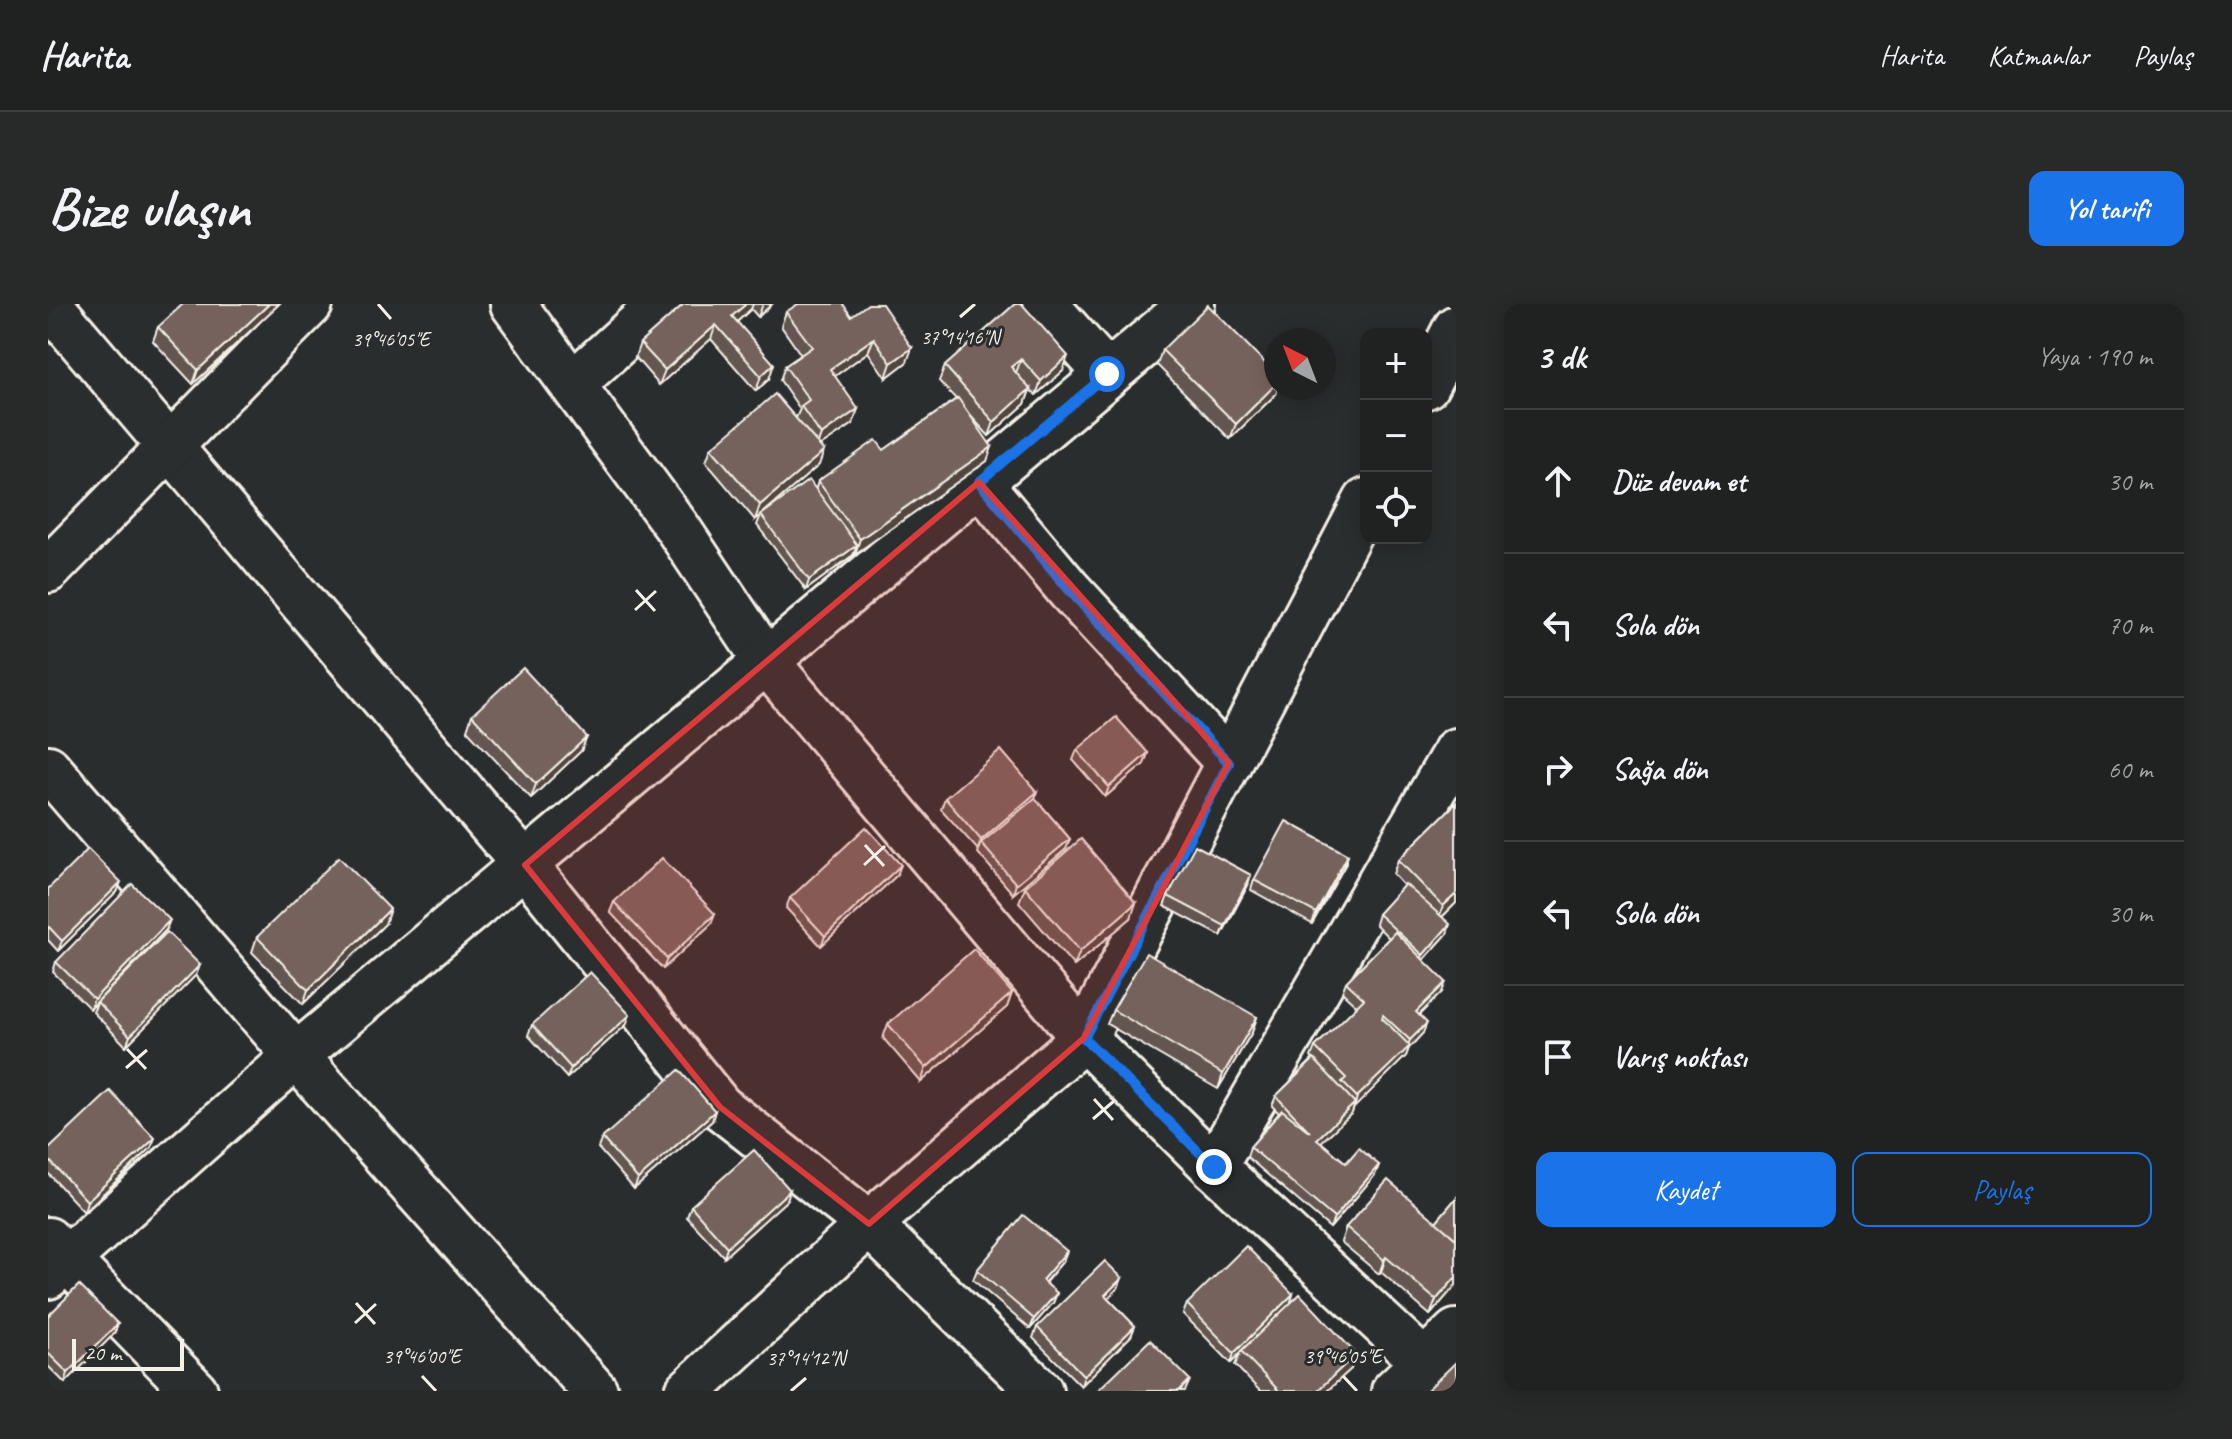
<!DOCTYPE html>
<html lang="tr">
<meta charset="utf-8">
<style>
body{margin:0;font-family:Caveat,sans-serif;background:#282a2a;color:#f1f3f6}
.controls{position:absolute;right:24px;top:24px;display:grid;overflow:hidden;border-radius:16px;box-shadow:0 4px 20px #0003}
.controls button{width:72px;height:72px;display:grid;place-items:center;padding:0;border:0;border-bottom:2px solid #3d3f40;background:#202222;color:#f1f3f6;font:40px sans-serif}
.compass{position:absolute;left:1216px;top:24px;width:72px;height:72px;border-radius:50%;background:#202222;box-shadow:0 4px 20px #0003;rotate:318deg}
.scale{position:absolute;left:24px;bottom:20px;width:112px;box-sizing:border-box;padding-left:8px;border:4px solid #f4f1e8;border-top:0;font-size:22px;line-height:28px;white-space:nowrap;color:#f4f1e8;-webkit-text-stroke:6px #2a2d2e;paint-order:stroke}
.stop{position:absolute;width:24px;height:24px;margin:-18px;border:6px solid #1a73e8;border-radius:50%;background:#fff}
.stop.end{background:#1a73e8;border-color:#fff;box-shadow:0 2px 8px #0008}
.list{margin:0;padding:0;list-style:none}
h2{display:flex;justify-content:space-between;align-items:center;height:104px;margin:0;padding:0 32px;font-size:34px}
h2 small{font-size:26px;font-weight:400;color:#a2a4a5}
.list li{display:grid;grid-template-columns:52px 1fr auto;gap:24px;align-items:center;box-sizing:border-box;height:144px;padding:0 32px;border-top:2px solid #3d3f40}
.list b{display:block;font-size:30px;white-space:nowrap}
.list em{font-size:26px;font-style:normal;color:#a2a4a5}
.actions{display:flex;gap:16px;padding:24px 32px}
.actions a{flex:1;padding:18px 0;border:2px solid #1a73e8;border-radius:16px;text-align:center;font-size:28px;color:#1a73e8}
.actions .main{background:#1a73e8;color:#fff}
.icon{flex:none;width:44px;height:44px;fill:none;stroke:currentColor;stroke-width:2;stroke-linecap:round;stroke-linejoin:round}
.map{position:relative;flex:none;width:1408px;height:1087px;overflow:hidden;border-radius:16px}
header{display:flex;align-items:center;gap:48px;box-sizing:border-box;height:112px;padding:0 40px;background:#202222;border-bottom:2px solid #3d3f40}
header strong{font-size:38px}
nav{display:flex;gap:44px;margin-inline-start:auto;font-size:28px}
.intro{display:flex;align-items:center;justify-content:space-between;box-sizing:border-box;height:192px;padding:0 48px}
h1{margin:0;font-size:56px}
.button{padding:20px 36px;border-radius:16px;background:#1a73e8;color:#fff;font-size:28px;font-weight:700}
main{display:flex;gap:48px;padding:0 48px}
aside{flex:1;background:#202222;border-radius:16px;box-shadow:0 4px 20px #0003}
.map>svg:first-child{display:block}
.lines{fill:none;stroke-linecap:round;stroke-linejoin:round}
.minor-casing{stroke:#f4f1e8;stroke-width:50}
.minor{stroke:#2a2d2e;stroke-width:44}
.wall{fill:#64544f;stroke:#f4f1e8;stroke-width:2}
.shaded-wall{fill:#514540;stroke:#f4f1e8;stroke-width:2}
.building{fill:#74625c;stroke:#f4f1e8;stroke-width:2}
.route{stroke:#1a73e8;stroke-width:10}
.marked{fill:#d93c3b;fill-opacity:0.2;stroke:#d93c3b;stroke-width:6;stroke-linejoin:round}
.ticks{fill:none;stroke:#f4f1e8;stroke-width:3}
.ticks-label{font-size:20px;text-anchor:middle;fill:#f4f1e8;stroke:#2a2d2e;stroke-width:6;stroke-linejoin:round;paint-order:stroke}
</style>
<header>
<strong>Harita</strong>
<nav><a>Harita</a><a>Katmanlar</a><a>Paylaş</a></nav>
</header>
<div class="intro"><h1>Bize ulaşın</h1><a class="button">Yol tarifi</a></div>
<main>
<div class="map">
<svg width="1408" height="1087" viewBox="0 0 1408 1087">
<rect width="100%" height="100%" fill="#2a2d2e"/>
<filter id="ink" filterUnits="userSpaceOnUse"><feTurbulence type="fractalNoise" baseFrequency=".0125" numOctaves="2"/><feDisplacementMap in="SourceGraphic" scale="16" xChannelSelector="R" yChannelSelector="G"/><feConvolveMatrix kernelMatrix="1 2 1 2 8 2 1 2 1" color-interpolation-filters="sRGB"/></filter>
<g filter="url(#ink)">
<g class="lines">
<g class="minor-casing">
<g id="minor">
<polyline points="1,0 477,561 672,803 821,920 992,1087"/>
<polyline points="465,0 629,223 718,357 1036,734 1166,863 1376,1058"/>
<polyline points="997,0 1059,70"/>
<polyline points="526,79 613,0"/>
<polyline points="1378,82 1408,24"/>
<polyline points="931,178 1021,286 1181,459"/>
<polyline points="0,266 262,0"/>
<polyline points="0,464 248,752 547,1087"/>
<polyline points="1166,863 1408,447"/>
<polyline points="0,936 147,1087"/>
<polyline points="0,972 248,752 1144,0"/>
<polyline points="640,1087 821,920 1036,734 1318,197"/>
<polyline points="1346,1087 1408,1028"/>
</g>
</g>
<use href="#minor" class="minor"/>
</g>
<g class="wall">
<polygon points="231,0 145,80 105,37 110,23"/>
<polygon points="636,0 724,0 710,13 703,5 689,18 721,75 708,87 663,35 611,81 587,53 592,39"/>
<polygon points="967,0 1015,67 988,91 982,86 977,100 941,132 920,109 939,157 807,250 806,249 805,251 758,286 709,221 713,211 768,184 770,177 836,146 908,95 891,77 897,62"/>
<polygon points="738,8 803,12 859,58 838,74 820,48 787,72 805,120 772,142 771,161 707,216 658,158 663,144 748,114 752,105 732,76 737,62 753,51 733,22"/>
<polygon points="1114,46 1228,90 1182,135 1109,61"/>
<polygon points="424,411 539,433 533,447 483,494 419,426"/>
<polygon points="1029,446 1100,449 1096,460 1057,493 1025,456"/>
<polygon points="897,494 987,494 1022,535 1018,545 965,590 930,549 931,546 930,546 893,505"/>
<polygon points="1408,499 1408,599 1394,613 1399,630 1376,656 1394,688 1371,711 1375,729 1361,744 1358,752 1306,803 1304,809 1273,838 1298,859 1331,861 1327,871 1282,924 1199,853 1202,843 1231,809 1224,802 1228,792 1265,755 1263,753 1267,743 1309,702 1294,688 1298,678 1341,634 1327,620 1330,610 1356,582 1345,570 1350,556"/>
<polygon points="1300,551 1297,561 1264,620 1203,586 1206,576"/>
<polygon points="849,571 773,642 738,604 742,594"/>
<polygon points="1200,581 1173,632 1116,602 1120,592"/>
<polygon points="977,583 1083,614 1026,662 971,598"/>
<polygon points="0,585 69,588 10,647 0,636"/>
<polygon points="566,598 667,610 663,620 615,665 562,608"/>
<polygon points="337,620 255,700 204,648 209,633"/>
<polygon points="118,626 51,696 152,661 148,671 78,742 45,708 49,699 42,705 5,668 8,658"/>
<polygon points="964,689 959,703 873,778 835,734 840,720"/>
<polygon points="1065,706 1209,713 1204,728 1170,785 1059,720"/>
<polygon points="484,721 578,721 519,774 480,731"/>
<polygon points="664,817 586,885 550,844 554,834"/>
<polygon points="103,844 36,908 0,869 0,846"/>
<polygon points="1408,894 1408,981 1382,1011 1333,968 1331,970 1293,938 1298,923 1388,918"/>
<polygon points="739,896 676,953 639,913 643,902"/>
<polygon points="1015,957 997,979 1009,989 1005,999 982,1025 925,976 929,966"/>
<polygon points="1074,974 1070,984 1060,994 1087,1022 1083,1032 1033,1082 985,1034 989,1023"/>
<polygon points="1245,990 1242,1000 1308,1050 1303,1065 1279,1087 1212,1087 1187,1061 1192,1050 1183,1059 1135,1010 1139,1000"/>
<polygon points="0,1012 70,1020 66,1030 17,1079 0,1062"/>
</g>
<g class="shaded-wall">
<polygon points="221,0 231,0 145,80 150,66"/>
<polygon points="698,0 705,0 703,5 679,27 684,12"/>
<polygon points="715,0 724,0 710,13"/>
<polygon points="668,21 663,35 611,81 617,66"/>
<polygon points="826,34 820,48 776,80 782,65"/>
<polygon points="864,44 859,58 838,74 843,59"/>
<polygon points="1020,52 1015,67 988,91 993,77"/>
<polygon points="973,55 968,69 963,63"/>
<polygon points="726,60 721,75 708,87 713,72"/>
<polygon points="1228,80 1228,84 1230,84 1228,90 1182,135 1188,120"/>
<polygon points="982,85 977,100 941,132 946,118"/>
<polygon points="810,105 805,120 768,145 773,131"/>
<polygon points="944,143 939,157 807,250 812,235"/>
<polygon points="776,147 771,161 707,216 712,201"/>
<polygon points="809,241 805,251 758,286 761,276"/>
<polygon points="539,433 533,447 483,494 488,480"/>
<polygon points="1100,449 1096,460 1057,493 1061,483"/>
<polygon points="989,488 986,498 933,539 930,546 933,536"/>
<polygon points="1022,535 1018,545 965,590 968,580"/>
<polygon points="1300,551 1297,561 1264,620 1268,609"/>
<polygon points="853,561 849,571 773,642 777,632"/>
<polygon points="1203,571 1200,581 1173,632 1177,622"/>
<polygon points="73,578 69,588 10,647 14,637"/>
<polygon points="1408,590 1408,599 1390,617 1395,602"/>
<polygon points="1088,599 1083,614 1026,662 1032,647"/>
<polygon points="342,605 337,620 255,700 260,686"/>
<polygon points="667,610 663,620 615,665 619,655"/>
<polygon points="122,616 118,626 42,705 46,695"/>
<polygon points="1402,620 1399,630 1371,661 1375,651"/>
<polygon points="152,661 148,671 78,742 82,732"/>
<polygon points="1398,678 1394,688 1364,718 1368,708"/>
<polygon points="964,689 959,703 873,778 878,764"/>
<polygon points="582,711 578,721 519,774 523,764"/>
<polygon points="1209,713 1204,728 1170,785 1175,770"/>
<polygon points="1379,719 1375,729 1361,744 1358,752 1306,804 1309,793 1359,744 1362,736"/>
<polygon points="1307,799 1304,809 1266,845 1269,835"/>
<polygon points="667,807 664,817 586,885 590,875"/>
<polygon points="107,834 103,844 36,908 39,897"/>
<polygon points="1331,861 1327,871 1282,924 1286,914"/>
<polygon points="742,886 739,896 676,953 679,943"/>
<polygon points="1019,947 1015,957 990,986 994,976"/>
<polygon points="1338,953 1333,968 1331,970 1336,956"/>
<polygon points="1408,973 1408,981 1382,1011 1388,996"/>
<polygon points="1074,974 1070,984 1053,1001 1057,991"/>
<polygon points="1009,989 1005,999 982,1025 986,1015"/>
<polygon points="1245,990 1242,1001 1193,1047 1191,1050 1183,1059 1186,1049"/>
<polygon points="70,1020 66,1030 17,1079 20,1069"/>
<polygon points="1087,1022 1083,1032 1033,1082 1036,1072"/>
<polygon points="1308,1050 1303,1065 1279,1087 1269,1087"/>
<polygon points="1142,1076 1137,1087 1131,1087"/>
</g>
<g class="building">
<polygon points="135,0 221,0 150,66 110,23"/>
<polygon points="636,0 698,0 684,12 726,60 713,72 668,21 617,66 592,39"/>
<polygon points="750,0 795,0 803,12 820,0 834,0 864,44 843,59 826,34 782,65 810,105 773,131 753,102 761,96 737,62 764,43 738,8"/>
<polygon points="967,0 974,0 1020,52 993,77 973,55 963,63 982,85 946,118 897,62"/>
<polygon points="1160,1 1228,70 1228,80 1188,120 1114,46"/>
<polygon points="727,90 776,147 712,201 663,144"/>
<polygon points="910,94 944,143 812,235 770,177 828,136 836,146"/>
<polygon points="761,176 809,241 761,276 713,211"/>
<polygon points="475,364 539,433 488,480 424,411"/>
<polygon points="1068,413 1100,449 1061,483 1029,446"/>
<polygon points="953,446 989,488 933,536 897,494"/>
<polygon points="987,494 1022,535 968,580 933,539"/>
<polygon points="1408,499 1408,590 1395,602 1350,556"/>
<polygon points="1238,517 1300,551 1268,609 1206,576"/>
<polygon points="818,523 853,561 777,632 742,594"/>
<polygon points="1033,535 1088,599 1032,647 977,583"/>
<polygon points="1147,541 1203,571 1177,622 1120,592"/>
<polygon points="40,545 73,578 14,637 0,622 0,585"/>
<polygon points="291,553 342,605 260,686 209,633"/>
<polygon points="614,554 667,610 619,655 566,598"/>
<polygon points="84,580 122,616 46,695 8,658"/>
<polygon points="1357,580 1402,620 1375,651 1330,610"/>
<polygon points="119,628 152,661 82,732 49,698"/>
<polygon points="1347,628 1398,678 1368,708 1379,719 1362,736 1335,711 1334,714 1362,742 1309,793 1294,778 1298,774 1267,743 1316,695 1298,678"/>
<polygon points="926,645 964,689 878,764 840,720"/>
<polygon points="1098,649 1209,713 1175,770 1065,706"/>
<polygon points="542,668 582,711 523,764 484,721"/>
<polygon points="1266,755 1307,799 1269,835 1298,859 1311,844 1331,861 1286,914 1202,843 1234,806 1262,828 1228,792"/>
<polygon points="631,766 667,807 590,875 554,834"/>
<polygon points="62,787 107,834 39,897 0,855 0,846"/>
<polygon points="706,846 742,886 679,943 643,902"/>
<polygon points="1340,876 1408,935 1408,973 1388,996 1338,953 1336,956 1298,923"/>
<polygon points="1408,894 1408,935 1388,918"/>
<polygon points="975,911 1019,947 994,976 1009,989 986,1015 929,966"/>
<polygon points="1198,942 1245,990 1186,1049 1139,1000"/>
<polygon points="1057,957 1074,974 1057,991 1087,1022 1036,1072 989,1023"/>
<polygon points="31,981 70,1020 20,1069 0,1049 0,1012"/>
<polygon points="1252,990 1308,1050 1269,1087 1231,1087 1193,1047"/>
<polygon points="1102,1036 1142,1076 1131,1087 1049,1087"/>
<polygon points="1408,1058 1408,1087 1378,1087"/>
</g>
</g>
<g class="lines" filter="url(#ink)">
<polyline class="route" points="1059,70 931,178 1021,286 1181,459 1036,734 1166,863"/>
</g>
<path class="marked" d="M931,178L1181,459L1036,734L821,920L672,803L477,561Z"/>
<path class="ticks" d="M330,0L343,15M912,13L927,0M588,286L607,307M587,306L608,287M817,541L836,562M816,561L837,542M79,745L98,765M78,764L99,746M1046,795L1065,816M1045,815L1066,797M308,999L327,1020M307,1019L328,1000M374,1072L388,1087M1295,1072L1309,1087M743,1087L758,1074"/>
<g class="ticks-label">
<text x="912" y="40">37°14'16"N</text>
<text x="343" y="42">39°46'05"E</text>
<text x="374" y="1059">39°46'00"E</text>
<text x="1295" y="1059">39°46'05"E</text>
<text x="758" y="1061">37°14'12"N</text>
</g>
</svg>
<div class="controls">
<button>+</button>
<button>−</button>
<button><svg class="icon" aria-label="locate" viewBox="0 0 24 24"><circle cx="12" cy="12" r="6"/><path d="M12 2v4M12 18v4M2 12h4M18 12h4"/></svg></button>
</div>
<svg class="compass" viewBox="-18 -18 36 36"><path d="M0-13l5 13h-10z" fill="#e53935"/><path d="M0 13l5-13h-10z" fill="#a2a4a5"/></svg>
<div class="scale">20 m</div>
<div class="stop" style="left:1059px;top:70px"></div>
<div class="stop end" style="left:1166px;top:863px"></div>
</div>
<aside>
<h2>3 dk<small>Yaya · 190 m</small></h2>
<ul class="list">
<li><svg class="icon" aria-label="ahead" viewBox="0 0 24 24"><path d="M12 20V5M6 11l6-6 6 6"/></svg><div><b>Düz devam et</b></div><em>30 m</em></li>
<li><svg class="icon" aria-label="left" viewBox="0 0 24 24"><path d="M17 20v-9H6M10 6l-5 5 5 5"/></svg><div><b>Sola dön</b></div><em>70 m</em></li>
<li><svg class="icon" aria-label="right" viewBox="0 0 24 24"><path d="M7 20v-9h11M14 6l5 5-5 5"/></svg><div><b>Sağa dön</b></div><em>60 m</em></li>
<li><svg class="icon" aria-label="left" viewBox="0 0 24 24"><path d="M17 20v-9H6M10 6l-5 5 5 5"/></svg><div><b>Sola dön</b></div><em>30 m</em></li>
<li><svg class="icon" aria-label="arrive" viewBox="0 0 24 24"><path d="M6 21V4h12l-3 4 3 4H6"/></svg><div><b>Varış noktası</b></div></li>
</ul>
<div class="actions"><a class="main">Kaydet</a><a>Paylaş</a></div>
</aside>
</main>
